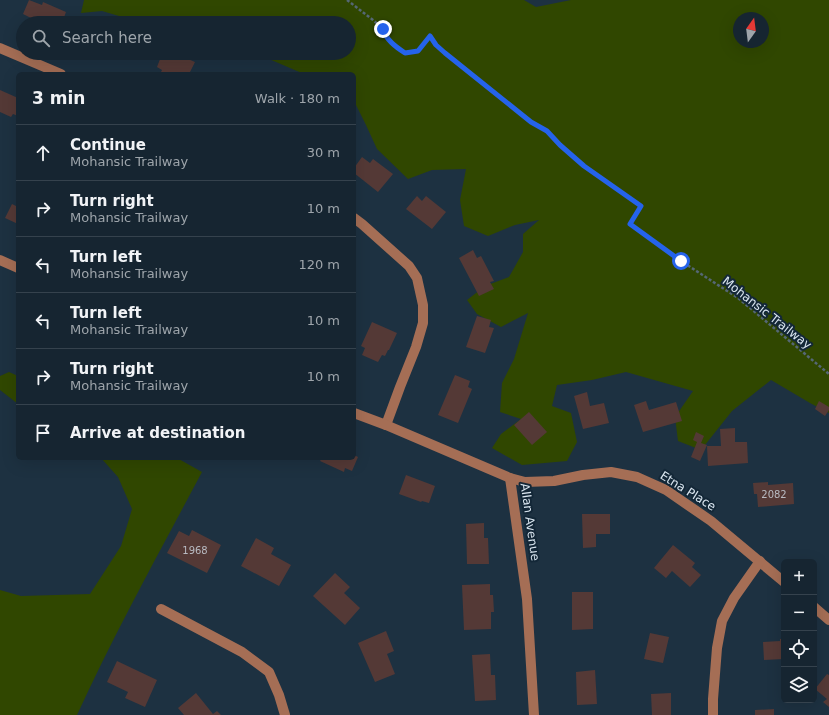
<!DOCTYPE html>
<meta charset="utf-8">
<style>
body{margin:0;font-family:"DejaVu Sans",sans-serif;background:#23313d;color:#f1f3f6}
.controls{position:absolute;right:12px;bottom:12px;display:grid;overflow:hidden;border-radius:6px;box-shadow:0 4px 16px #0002}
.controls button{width:36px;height:36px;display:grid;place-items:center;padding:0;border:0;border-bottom:1px solid #35424d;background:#162531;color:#f1f3f6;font:20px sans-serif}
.compass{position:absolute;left:733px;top:12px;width:36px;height:36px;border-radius:50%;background:#162531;box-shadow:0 4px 16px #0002;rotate:14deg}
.stop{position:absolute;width:12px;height:12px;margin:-9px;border:3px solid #2563eb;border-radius:50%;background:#fff}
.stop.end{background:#2563eb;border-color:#fff;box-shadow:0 1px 4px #0008}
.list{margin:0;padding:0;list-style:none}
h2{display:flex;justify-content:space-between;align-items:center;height:52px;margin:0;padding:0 16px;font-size:17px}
h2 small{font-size:13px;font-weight:400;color:#9ea5ab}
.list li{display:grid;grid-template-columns:26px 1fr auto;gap:12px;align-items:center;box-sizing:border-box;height:56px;padding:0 16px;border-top:1px solid #35424d}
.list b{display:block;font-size:15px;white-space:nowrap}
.list p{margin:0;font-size:13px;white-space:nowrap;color:#9ea5ab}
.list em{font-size:13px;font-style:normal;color:#9ea5ab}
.icon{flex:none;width:22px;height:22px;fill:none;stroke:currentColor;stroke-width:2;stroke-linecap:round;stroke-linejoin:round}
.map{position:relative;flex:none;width:829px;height:715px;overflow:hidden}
.search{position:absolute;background:#162531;box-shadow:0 4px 16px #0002;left:16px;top:16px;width:340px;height:44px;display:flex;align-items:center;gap:10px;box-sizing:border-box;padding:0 14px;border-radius:22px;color:#9ea5ab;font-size:15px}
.panel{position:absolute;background:#162531;box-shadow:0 4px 16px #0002;left:16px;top:72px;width:340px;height:388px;border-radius:6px}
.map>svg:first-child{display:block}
.green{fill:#304700;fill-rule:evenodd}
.building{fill:#543936}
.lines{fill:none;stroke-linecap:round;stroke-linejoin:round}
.path{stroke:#556775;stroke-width:2.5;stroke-dasharray:3 2;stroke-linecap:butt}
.minor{stroke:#a56e55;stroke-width:10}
.route{stroke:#2563eb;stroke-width:5}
.labels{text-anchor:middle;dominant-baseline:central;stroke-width:4;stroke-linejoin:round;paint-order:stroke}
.number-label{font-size:10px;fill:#b8bac1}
.street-label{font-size:12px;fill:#d9e5ef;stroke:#132737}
</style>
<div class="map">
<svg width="829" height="715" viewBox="0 0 829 715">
<rect width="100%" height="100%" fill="#1d3141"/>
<g class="green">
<path d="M84,0H524L536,7L571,0H829V413L810,403L771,380L732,411L701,450L678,441L675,417L693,391L626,372L592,380L557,385L552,406L571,413L577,442L567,461L522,465L492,448L501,434L521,419L500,412L502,383L514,359L528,313L501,327L477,314L467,300L485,286L509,277L523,252V234L539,220L515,225L488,236L464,226L460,200L466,169L432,170L408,179L377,149L366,125L354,101V74H304L255,53H349V23H186L180,22L179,23H127L119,16L102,11L81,13ZM739,18H763V42H739Z"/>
<polygon points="9,372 18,376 18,404 0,390 0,376"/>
<path d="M101,458H177L202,472C159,553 115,632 77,715H0V590L21,596L90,594L121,546L132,509L118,477Z"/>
</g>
<g class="building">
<polygon points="29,0 42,5 43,2 66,12 62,23 34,23 35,20 23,14"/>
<polygon points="170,53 174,53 195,62 189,74 166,74 161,72 162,70 157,67 162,54 169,56"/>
<polygon points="0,90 18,98 18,116 13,114 11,117 0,112"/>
<polygon points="362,157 370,163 373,159 393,174 378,192 354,173 354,168"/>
<polygon points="417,196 422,201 426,196 446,212 432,229 406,209"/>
<polygon points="12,204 18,207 18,224 5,218"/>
<polygon points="473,250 477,258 481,256 494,281 490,282 494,289 479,296 459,258"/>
<polygon points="477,316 491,320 489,327 494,328 485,353 466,347"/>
<polygon points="372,322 397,333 389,350 388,350 385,356 382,355 378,362 362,355 365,348 361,346"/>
<polygon points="455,375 470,381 468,387 472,389 458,423 438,415"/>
<polygon points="587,392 590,406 604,403 609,423 583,429 574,396"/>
<polygon points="646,401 649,410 676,402 682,421 643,432 634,405"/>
<polygon points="819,401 829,407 829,410 825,416 815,409"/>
<polygon points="529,412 547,432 532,445 514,425"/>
<polygon points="735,428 735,442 747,442 748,463 708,466 707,446 721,446 720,429"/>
<polygon points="696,432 704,436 701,443 707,445 700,461 691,457 697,442 693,440"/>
<polygon points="354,455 358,457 352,471 345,468 344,472 320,461 322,458 354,458"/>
<polygon points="406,475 435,486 429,503 422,501 421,502 399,494"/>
<polygon points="768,482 768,485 793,483 794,504 758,507 757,494 754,494 753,483"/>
<polygon points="582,514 610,514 610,534 596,534 596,547 583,548"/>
<polygon points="484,523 484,538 488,538 489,564 467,564 466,524"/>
<polygon points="192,530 221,545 207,573 167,553 179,531 189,536"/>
<polygon points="256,538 274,548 271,554 291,565 279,586 241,566"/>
<polygon points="673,545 695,563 692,567 701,575 690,587 672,571 666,578 654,568"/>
<polygon points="335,573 350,587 344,593 360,608 345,625 313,596"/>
<polygon points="490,584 490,595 493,595 494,612 491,612 491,629 464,630 462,585"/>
<polygon points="572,592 593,592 593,629 572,630"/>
<polygon points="386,631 394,651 387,654 395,674 375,682 358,643"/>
<polygon points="650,633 669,637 663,663 644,659"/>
<polygon points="780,639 784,639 784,659 764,660 763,642 780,641"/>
<polygon points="490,654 491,675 495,675 496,700 475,701 472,655"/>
<polygon points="117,661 157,680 145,707 125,698 128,692 107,682"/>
<polygon points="595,670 597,704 577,705 576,672"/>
<polygon points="827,674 829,675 829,707 823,702 827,699 815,689"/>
<polygon points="196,693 213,714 217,711 221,715 184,715 178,708"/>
<polygon points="671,693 671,715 652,715 651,694"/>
<polygon points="774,709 774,715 755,715 755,710"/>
</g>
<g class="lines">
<polyline class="path" points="347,0 373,20 383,29 385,35 395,46 405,53 418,51 430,37 436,45 445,53 531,122 547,131 560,145 584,166 641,206 630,225 681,261 738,298 829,374"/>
<g class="minor">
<polyline points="0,48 61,74"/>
<polyline points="354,218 362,224 409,266 417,278 423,305 423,323 416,347 400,387 386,425"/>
<polyline points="0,260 18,268"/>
<polyline points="354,413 386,425 510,478 525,482 554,481 583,475 611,472 637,477 666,490 711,521 784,582"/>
<polyline points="510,478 527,599 534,715"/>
<polyline points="814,607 829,620"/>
<polyline points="161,609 242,652 269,672 279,695 285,715"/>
<polyline points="713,715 713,699 717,648 722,621 734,598 760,561"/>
</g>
</g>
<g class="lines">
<path class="route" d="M383,29C386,40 396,47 405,53L418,51L430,36L436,45L445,53L531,122L547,131L560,145L584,166L641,206L630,224L681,261"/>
</g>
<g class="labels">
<g class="number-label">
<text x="774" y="494">2082</text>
<text x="195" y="550">1968</text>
</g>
<g class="street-label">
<text transform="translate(767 313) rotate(38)">Mohansic Trailway</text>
<text transform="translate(688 491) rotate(32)">Etna Place</text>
<text transform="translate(530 522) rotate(82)">Allan Avenue</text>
</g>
</g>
</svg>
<div class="controls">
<button>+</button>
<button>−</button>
<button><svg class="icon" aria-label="locate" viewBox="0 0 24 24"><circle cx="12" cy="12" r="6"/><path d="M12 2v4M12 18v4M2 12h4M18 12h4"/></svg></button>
<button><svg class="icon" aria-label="layers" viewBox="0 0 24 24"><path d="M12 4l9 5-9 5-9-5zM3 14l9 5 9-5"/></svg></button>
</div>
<svg class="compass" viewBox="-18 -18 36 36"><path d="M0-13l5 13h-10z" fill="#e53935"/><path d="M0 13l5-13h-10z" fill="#9ea5ab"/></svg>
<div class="stop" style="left:681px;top:261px"></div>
<div class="stop end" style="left:383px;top:29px"></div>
<div class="search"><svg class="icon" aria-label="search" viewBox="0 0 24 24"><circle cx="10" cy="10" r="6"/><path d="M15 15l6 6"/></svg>Search here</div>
<section class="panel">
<h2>3 min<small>Walk · 180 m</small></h2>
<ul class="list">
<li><svg class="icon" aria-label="ahead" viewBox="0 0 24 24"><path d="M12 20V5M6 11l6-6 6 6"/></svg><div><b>Continue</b><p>Mohansic Trailway</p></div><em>30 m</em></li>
<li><svg class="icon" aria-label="right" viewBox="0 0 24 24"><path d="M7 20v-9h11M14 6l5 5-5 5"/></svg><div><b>Turn right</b><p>Mohansic Trailway</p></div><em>10 m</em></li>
<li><svg class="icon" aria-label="left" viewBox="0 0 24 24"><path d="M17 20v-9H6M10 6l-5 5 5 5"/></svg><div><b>Turn left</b><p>Mohansic Trailway</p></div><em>120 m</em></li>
<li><svg class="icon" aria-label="left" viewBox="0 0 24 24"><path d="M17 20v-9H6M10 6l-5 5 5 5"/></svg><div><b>Turn left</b><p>Mohansic Trailway</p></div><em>10 m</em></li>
<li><svg class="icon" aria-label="right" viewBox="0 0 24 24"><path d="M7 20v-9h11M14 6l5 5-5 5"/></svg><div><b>Turn right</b><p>Mohansic Trailway</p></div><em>10 m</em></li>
<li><svg class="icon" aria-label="arrive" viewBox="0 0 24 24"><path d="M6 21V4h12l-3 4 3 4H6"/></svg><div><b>Arrive at destination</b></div></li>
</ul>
</section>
</div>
